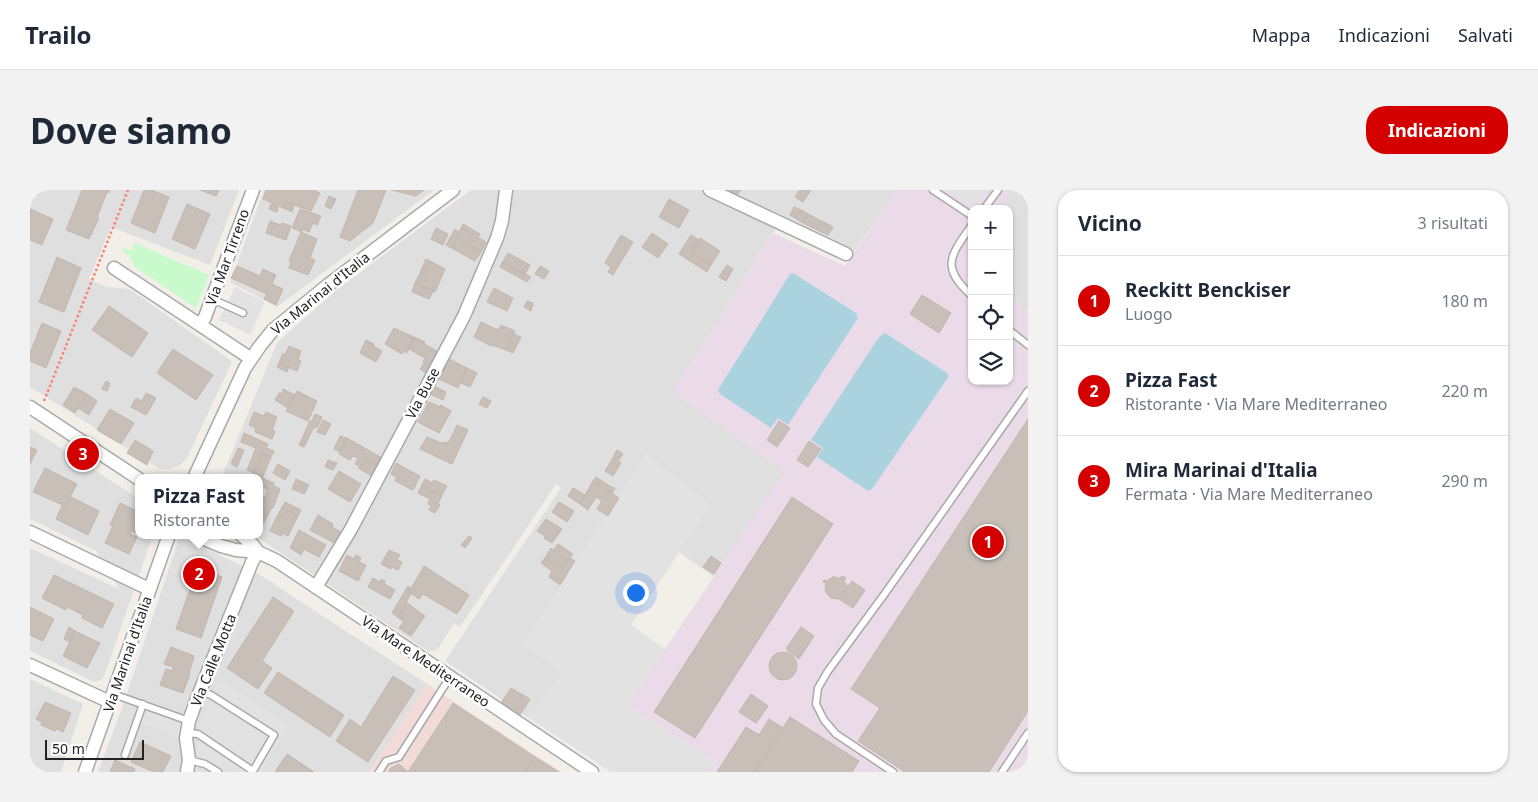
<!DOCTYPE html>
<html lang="it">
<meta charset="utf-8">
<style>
body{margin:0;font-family:"Noto Sans",sans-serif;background:#f2f2f3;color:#1f2937}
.controls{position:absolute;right:15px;top:15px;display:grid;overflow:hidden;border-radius:10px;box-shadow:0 1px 4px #0004}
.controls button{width:45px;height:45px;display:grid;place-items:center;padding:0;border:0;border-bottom:1px solid #e0e1e3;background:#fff;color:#1f2937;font:25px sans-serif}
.scale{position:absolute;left:15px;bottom:12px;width:99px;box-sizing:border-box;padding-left:5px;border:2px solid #222;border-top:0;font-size:14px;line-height:18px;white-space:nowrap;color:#222;-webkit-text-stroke:4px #fff;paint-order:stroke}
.you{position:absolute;left:605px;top:402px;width:18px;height:18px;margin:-12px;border:4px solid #fff;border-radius:50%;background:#1a73e8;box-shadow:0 0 0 8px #1a73e833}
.badge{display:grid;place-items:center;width:32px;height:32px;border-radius:50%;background:#d40000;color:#fff;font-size:16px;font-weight:700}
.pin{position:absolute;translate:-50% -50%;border:2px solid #fff;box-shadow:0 1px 5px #0006}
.popup{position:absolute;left:105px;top:284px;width:128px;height:65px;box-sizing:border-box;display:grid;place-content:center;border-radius:10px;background:#fff;filter:drop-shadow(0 1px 4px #0005);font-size:16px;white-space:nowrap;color:#747a83}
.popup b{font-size:19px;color:#1f2937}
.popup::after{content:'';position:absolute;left:50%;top:100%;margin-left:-10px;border:10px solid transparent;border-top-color:#fff}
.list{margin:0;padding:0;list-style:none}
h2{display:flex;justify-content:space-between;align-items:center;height:65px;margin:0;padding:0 20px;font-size:21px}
h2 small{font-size:16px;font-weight:400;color:#747a83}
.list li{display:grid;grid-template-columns:32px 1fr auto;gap:15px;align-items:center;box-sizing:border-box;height:90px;padding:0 20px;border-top:1px solid #e0e1e3}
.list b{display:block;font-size:19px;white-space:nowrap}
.list p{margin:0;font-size:16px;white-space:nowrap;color:#747a83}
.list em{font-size:16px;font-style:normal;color:#747a83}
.icon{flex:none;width:28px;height:28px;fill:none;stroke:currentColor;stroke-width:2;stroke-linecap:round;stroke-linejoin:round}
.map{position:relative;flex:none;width:998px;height:582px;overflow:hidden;border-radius:20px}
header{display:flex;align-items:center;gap:30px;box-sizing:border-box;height:70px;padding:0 25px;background:#fff;border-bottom:1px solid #e0e1e3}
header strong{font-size:24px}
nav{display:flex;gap:28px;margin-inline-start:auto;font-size:18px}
.intro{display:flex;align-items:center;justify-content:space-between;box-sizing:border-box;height:120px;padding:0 30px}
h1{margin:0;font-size:35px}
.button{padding:12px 22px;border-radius:20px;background:#d40000;color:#fff;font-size:18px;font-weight:700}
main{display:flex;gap:30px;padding:0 30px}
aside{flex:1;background:#fff;border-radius:20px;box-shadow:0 1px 4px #0004}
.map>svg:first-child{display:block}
.residential{fill:#e0dfdf}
.commercial{fill:#f2dad9}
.industrial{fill:#ebdbe8}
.park{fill:#c8facc}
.parking{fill:#e2e2e2}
.water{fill:#aad3df}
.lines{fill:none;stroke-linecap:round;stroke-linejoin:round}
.stream{stroke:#aad3df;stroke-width:4}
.building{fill:#c7bfb8;stroke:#c4b6ab}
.lane-casing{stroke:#a9a9a9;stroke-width:9}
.street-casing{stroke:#a9a9a9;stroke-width:15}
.path{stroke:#fa8072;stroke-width:2.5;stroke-dasharray:2.5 2.5;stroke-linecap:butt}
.lane{stroke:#fff;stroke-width:6}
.street{stroke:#fff;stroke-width:12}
.labels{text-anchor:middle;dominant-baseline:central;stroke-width:5;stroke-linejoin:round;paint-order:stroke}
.street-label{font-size:14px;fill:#222;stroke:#fff}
</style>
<header>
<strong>Trailo</strong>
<nav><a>Mappa</a><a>Indicazioni</a><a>Salvati</a></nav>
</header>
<div class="intro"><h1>Dove siamo</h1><a class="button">Indicazioni</a></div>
<main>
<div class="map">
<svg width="998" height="582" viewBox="0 0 998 582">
<rect width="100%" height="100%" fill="#f2efe9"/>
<g class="residential">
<polygon points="0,0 209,0 180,75 81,37 59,89 76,97 99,99 199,169 202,172 157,268 150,275 140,279 130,279 0,197"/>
<polygon points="234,0 404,0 247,117 200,92"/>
<polygon points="441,0 671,0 747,36 643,202 755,282 684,387 649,362 681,314 492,455 532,482 499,528 415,471 531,298 526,294 430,437 424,433 408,459 399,462 224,345 229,345 229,288 191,288 247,153 304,102"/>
<polygon points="687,0 867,0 823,63"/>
<polygon points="981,0 998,0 998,120 979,105 979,19 967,19"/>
<polygon points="0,238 109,309 109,345 123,345 79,472 72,490 64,492 0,461 0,358 89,399 66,361 0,329"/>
<polygon points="150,346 227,383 397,494 339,582 68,582 92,518"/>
<polygon points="0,489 53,514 31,582 0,582"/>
</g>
<polygon class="commercial" points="397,494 531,582 339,582"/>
<polygon class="industrial" points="867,0 981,0 967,19 942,19 942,51 940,54 942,55 942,191 979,191 979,105 998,120 998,582 678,582 685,572 597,515 755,282 643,202 743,43 815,76"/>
<polygon class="park" points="105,53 179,85 166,118 105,77 99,65 92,61 93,58 102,61"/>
<g class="parking">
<polygon points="918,0 957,0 942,19"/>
<polygon points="205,97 235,112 220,145 189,130"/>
<polygon points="616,263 681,314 601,435 635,459 597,515 685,572 678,582 581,582 499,528 532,482 491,455"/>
<polygon points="189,489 259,535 230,582 197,582 167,563 169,535"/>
<polygon points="116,515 154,529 150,547 111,533"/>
</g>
<g class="water">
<polygon points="763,83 826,123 828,128 758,235 748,228 741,238 690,204 688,200 760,84"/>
<polygon points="855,143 917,183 919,186 842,299 838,301 787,267 793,258 781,250 849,147"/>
</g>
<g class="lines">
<polyline class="stream" points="187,345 191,348"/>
</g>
<g class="building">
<polygon points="52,0 80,0 79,3 77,2 67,27 69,28 59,49 36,40"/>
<polygon points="114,0 121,0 139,7 125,43 101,33"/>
<polygon points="170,0 189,0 186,6"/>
<polygon points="236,0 284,0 290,3 281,21 256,12 253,18 233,9"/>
<polygon points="328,0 356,0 343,33 320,51 310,47"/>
<polygon points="361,0 394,0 386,6"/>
<polygon points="692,0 711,0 704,9"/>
<polygon points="770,0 781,0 773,12 765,7"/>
<polygon points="299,6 306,9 301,19 295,16"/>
<polygon points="639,9 659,20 649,38 629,27"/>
<polygon points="256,12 264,16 262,22 253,18"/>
<polygon points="157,14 180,24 165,59 142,49"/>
<polygon points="241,14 248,17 247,22 239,19"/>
<polygon points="764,17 771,20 765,28 760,25"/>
<polygon points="0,19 23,29 12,55 0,50"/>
<polygon points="270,19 291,26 287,35 283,33 279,42 273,39 272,42 262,38"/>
<polygon points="771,20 778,24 773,33 765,28"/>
<polygon points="778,24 803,37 798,45 773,33"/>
<polygon points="240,31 251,35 252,33 261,36 256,50 236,43"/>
<polygon points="433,34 450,44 448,48 431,38"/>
<polygon points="406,38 418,44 413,55 401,49"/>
<polygon points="431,38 456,52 451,62 426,48"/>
<polygon points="425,39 429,42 426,48 451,62 445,71 416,55"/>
<polygon points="271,42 287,49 280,68 285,70 278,85 259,78 261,71 259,71"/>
<polygon points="622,43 638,54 628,68 612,57"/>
<polygon points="591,45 603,52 583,85 578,82 581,77 575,73"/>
<polygon points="661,45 669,50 661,63 681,75 677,82 649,64"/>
<polygon points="670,48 690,61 681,75 661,63"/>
<polygon points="478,63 500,75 495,84 472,73"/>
<polygon points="27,67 51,78 34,122 9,112"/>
<polygon points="396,69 400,71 394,84 390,83"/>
<polygon points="400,71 415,79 405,102 385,93 390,83 394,84"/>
<polygon points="472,73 501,87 497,92 470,77"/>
<polygon points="697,75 703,79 696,91 689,87"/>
<polygon points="207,76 230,86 233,79 246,85 242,94 253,99 246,115 234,109 237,104 201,88"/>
<polygon points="510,76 519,81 514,89 505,84"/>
<polygon points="385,93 403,101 399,109 382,102"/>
<polygon points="464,98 483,108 477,121 457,112"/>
<polygon points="892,105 921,123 909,143 880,124"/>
<polygon points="497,111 503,113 501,121 494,117"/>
<polygon points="79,116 118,143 102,167 62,140"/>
<polygon points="451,132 468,140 471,135 485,141 476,160 462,155 461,156 444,147"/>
<polygon points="12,133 31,141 16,178 0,171 0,163"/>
<polygon points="364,138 395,152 394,154 383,148 377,163 374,161 372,164 355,154"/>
<polygon points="483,144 491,147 483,163 476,160"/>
<polygon points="383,148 409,162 401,176 393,172 395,168 379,159"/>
<polygon points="336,150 344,154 343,156 352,161 346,172 330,163"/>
<polygon points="259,156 271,161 268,170 271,171 267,181 249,173 253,163 255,165"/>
<polygon points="143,159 183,185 166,210 127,183"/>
<polygon points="419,169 437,178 428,198 409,189"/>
<polygon points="249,173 259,177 257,182 247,177"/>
<polygon points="394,173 401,176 396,183 390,179"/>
<polygon points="437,178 447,183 440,197 431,193"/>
<polygon points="76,191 80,193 77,201 72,199"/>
<polygon points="404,196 416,202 413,210 400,204"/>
<polygon points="44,197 57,204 45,223 33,215"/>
<polygon points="253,199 265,205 258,218 245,210 249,203 252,204"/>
<polygon points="267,201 287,211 278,231 256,221"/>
<polygon points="116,203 126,208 116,225 101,217 106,208 112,211"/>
<polygon points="57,204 67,211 59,225 48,218"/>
<polygon points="453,207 461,211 457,218 449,214"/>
<polygon points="399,212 410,217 411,215 421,221 409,243 388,232"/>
<polygon points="80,219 104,233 91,254 67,240"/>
<polygon points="224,222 234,226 236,222 247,227 242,240 245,241 242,249 225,242 226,238 219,235"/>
<polygon points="285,224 292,227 287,238 284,237 274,257 269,255 280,231 282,231"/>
<polygon points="998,229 998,521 959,582 875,582 828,551 850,518 821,499"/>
<polygon points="293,230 301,234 295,245 287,242"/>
<polygon points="749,231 760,238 747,257 737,250"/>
<polygon points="427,235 438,240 422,274 390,259 397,247 411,253 419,252"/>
<polygon points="214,243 238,254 236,258 244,261 241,267 233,264 224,283 217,280 226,258 211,252"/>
<polygon points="310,246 317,248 310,262 304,259"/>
<polygon points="317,248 352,268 348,276 335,270 332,276 329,276 325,274 328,268 323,266 320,270 309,264"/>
<polygon points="105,250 123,261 117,275 97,263"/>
<polygon points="779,251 791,259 778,277 767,270"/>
<polygon points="0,257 7,260 0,274"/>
<polygon points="208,258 214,260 207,277 201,274"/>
<polygon points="587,260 593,264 589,270 583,267"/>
<polygon points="233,264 241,267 229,296 229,288 222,288"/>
<polygon points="583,268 591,273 583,286 575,281"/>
<polygon points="298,270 307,273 303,280 295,277"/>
<polygon points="335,270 348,276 342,286 328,278 332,276"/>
<polygon points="366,273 382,282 376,292 361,284"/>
<polygon points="248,274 260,281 255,290 243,283"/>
<polygon points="15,278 47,294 35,316 3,302"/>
<polygon points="309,281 331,294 320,312 298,299"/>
<polygon points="382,282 390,286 383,300 365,291 367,287 376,292"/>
<polygon points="566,287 581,297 585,298 582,304 563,291"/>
<polygon points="232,288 244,293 243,295 250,299 243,318 242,317 234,333 229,331 231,320 229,319 229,303 235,307 238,300 230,295"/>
<polygon points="266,289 279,295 274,304 262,299"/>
<polygon points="395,289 402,293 404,290 417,296 412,305 403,301 402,303 391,297"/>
<polygon points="563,291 589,308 578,326 567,319 572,311 566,307 558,320 550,314"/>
<polygon points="391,297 402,303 403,301 412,305 408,314 410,315 405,323 399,320 401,316 398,314 400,309 388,303"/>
<polygon points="543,298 555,305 550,314 538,306"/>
<polygon points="41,307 69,321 58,345 26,329 32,316 35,316 38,308"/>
<polygon points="762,307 803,334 665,548 624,522"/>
<polygon points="255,312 271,320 268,326 257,320 253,327 250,326 249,329 246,328"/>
<polygon points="529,312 544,321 537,332 522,322"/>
<polygon points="90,313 109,322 109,338 107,343 101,341 100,344 107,347 99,364 75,353 83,336 80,335"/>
<polygon points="257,320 268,326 258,346 252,343 251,346 240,341 246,328 249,329 250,326 253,327"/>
<polygon points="288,325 303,334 302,337 314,344 308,355 280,340"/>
<polygon points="516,329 532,339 522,353 514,348 515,346 507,341"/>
<polygon points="269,340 296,355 289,367 274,359 273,355 269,361 261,356"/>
<polygon points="439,346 442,348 435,358 431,355"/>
<polygon points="528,354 543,364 531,378 515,368 521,358 523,360"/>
<polygon points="273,355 274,359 271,365 260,358 261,356 269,361"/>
<polygon points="359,360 370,365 367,370 372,372 368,380 362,377 361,379 351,374"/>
<polygon points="317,365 324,369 326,365 331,368 329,372 336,375 328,391 309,381"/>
<polygon points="681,366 691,373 684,384 673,377"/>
<polygon points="515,368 531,378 537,369 538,370 540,368 545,371 530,395 519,387 522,381 511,373"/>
<polygon points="394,376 439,405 427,424 393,404 389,409 379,402"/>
<polygon points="167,379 192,387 171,448 146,439"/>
<polygon points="24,385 84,414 72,438 52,428 53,425 37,417 36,420 12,408"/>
<polygon points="804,386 805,388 810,388 812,386 816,388 814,391 818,397 809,409 801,408 795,401 796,393 793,392 794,390 797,391"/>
<polygon points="343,388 350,392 351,389 355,391 354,394 365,400 360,409 338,397"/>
<polygon points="822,391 835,400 823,418 809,409"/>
<polygon points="378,396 381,398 379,402 381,404 369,425 375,430 374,432 362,423"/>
<polygon points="243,407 264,421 232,471 242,478 228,499 197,478"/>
<polygon points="377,413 395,426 381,446 369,438 375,430 369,425"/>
<polygon points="0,417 24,429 13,451 0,445"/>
<polygon points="39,437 45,441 40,452 34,449"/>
<polygon points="771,437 784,446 769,469 756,459"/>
<polygon points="45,441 70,453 57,478 33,466"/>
<polygon points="141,457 164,466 159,484 160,484 153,503 130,495 136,479 142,481 143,477 134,474"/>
<circle cx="753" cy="476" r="14"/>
<polygon points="248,482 314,525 300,547 234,503"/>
<polygon points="363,486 385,500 338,572 306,551 320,529 331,537"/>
<polygon points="481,498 500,509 490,525 471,513"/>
<polygon points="721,504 738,516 726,533 709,522"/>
<polygon points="15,512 41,523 33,542 27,539 25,541 11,535 12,532 6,529"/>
<polygon points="423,513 505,567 496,582 378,582"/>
<polygon points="760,527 829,571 822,582 724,582"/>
<polygon points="739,529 753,538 724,582 687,582 716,537 729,545"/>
<polygon points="110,552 141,566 133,582 124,582 101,572"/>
<polygon points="257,564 284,582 245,582"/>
<polygon points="505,567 529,582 496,582"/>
<polygon points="85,570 105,579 104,582 80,582"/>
<polygon points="369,574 378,582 358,582 361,578"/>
</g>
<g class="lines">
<g class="lane-casing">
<g id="lane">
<polyline points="903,0 942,26"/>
<polyline points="954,19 968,0"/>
<path d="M942,35C920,66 910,77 942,106"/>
<polyline points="182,109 213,123"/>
<polyline points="979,140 998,155"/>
<polyline points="83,504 159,531"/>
<polyline points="157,543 168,544 223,581 244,545 181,505 170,501"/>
<polyline points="95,565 113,514"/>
<polyline points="159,570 175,574 188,582"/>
<polyline points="349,582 356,571 369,567 420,487"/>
<polyline points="863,582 806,544 794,530 786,514 788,498 798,481 856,402 998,201"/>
<polyline points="972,582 998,543"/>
</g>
</g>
<g class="street-casing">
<g id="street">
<polyline points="680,0 816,64"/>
<polyline points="84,78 220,168"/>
<polyline points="171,134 175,127 223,0"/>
<polyline points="0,217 109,289"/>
<polyline points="164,288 215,178 230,156 243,140 298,95 423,0"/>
<polyline points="0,342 119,399"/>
<polyline points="165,345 191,356 206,360 228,362 247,371 562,582"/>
<polyline points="211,345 223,355 228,362"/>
<polyline points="286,397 321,339 434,126 467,48 472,31 476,0"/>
<polyline points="0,475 80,512"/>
<polyline points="55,582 139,345"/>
<polyline points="157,582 159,570 156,548 159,531 168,506 222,372 228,362"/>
</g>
</g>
<polyline class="path" points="14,211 98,0"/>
<use href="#lane" class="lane"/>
<use href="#street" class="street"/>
</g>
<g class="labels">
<g class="street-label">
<text transform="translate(197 67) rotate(-70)">Via Mar Tirreno</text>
<text transform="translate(290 103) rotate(-39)">Via Marinai d'Italia</text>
<text transform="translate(392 203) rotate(-62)">Via Buse</text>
<text transform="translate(97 464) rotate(-71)">Via Marinai d'Italia</text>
<text transform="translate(183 470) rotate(-68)">Via Calle Motta</text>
<text transform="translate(396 471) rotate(34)">Via Mare Mediterraneo</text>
</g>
</g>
</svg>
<div class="controls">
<button>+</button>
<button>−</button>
<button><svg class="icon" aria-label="locate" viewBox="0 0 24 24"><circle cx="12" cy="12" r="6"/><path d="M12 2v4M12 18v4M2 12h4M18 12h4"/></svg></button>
<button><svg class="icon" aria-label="layers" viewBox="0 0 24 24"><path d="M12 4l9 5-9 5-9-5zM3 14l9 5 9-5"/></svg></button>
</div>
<div class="scale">50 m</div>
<div class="you"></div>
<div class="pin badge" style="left:958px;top:352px">1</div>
<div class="pin badge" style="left:169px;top:384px">2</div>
<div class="popup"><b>Pizza Fast</b>Ristorante</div>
<div class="pin badge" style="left:53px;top:264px">3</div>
</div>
<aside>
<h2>Vicino<small>3 risultati</small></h2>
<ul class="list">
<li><span class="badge">1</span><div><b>Reckitt Benckiser</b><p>Luogo</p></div><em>180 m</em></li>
<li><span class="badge">2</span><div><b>Pizza Fast</b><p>Ristorante · Via Mare Mediterraneo</p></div><em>220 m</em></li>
<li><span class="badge">3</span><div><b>Mira Marinai d'Italia</b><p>Fermata · Via Mare Mediterraneo</p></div><em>290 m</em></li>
</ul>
</aside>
</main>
